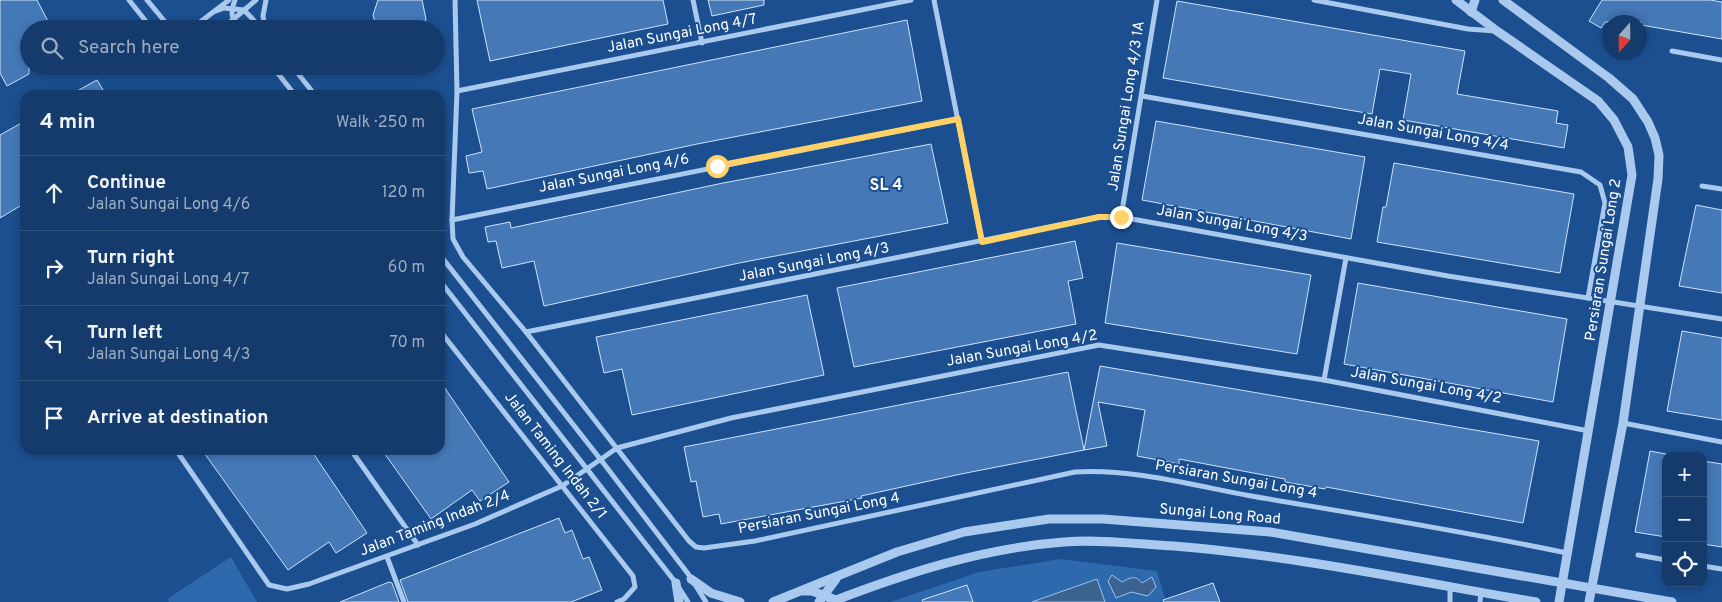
<!DOCTYPE html>
<meta charset="utf-8">
<style>
body{margin:0;font-family:Overpass,sans-serif;background:#214673;color:#f1f3f6}
.controls{position:absolute;right:15px;bottom:15px;display:grid;overflow:hidden;border-radius:10px;box-shadow:0 2px 8px #0003}
.controls button{width:45px;height:45px;display:grid;place-items:center;padding:0;border:0;border-bottom:1px solid #33557e;background:#143b6b;color:#f1f3f6;font:25px sans-serif}
.compass{position:absolute;left:1602px;top:15px;width:45px;height:45px;border-radius:50%;background:#143b6b;box-shadow:0 2px 8px #0003;rotate:200deg}
.stop{position:absolute;width:15px;height:15px;margin:-11px;border:4px solid #ffd166;border-radius:50%;background:#fff}
.stop.end{background:#ffd166;border-color:#fff;box-shadow:0 1px 5px #0008}
.list{margin:0;padding:0;list-style:none}
h2{display:flex;justify-content:space-between;align-items:center;height:65px;margin:0;padding:0 20px;font-size:21px}
h2 small{font-size:16px;font-weight:400;color:#9dadc1}
.list li{display:grid;grid-template-columns:32px 1fr auto;gap:15px;align-items:center;box-sizing:border-box;height:75px;padding:0 20px;border-top:1px solid #33557e}
.list b{display:block;font-size:19px;white-space:nowrap}
.list p{margin:0;font-size:16px;white-space:nowrap;color:#9dadc1}
.list em{font-size:16px;font-style:normal;color:#9dadc1}
.icon{flex:none;width:28px;height:28px;fill:none;stroke:currentColor;stroke-width:2;stroke-linecap:round;stroke-linejoin:round}
.map{position:relative;flex:none;width:1722px;height:602px;overflow:hidden}
.search{position:absolute;background:#143b6b;box-shadow:0 2px 8px #0003;left:20px;top:20px;width:425px;height:55px;display:flex;align-items:center;gap:12px;box-sizing:border-box;padding:0 18px;border-radius:28px;color:#9dadc1;font-size:19px}
.panel{position:absolute;background:#143b6b;box-shadow:0 2px 8px #0003;left:20px;top:90px;width:425px;height:365px;border-radius:15px}
.map>svg:first-child{display:block}
.green{fill:#2e69ad}
.water{fill:#3c6290;stroke:#9cc4f0}
.building{fill:#4478b7;stroke:#cfe3fa}
.lines{fill:none;stroke-linecap:round;stroke-linejoin:round}
.minor{stroke:#a9c9ee;stroke-width:5}
.tertiary{stroke:#a9c9ee;stroke-width:9}
.route{stroke:#ffd166;stroke-width:6}
.labels{text-anchor:middle;dominant-baseline:central;stroke-width:4;stroke-linejoin:round;paint-order:stroke}
.street-label{font-size:15px;fill:#fff;stroke:#1b4f8f}
.neighbourhood-label{font-size:16px;font-weight:bold;fill:#fff;stroke:#1b4f8f}
</style>
<div class="map">
<svg width="1722" height="602" viewBox="0 0 1722 602">
<rect width="100%" height="100%" fill="#1b4f8f"/>
<g class="green">
<polygon points="231,557 257,602 169,602 167,599"/>
<polygon points="1061,559 1157,571 1166,602 890,602 979,572"/>
</g>
<g class="water">
<path d="M1112,575L1122,582C1131,578 1134,574 1142,583L1152,577L1156,587L1148,596L1131,592L1116,598L1108,581Z"/>
<polygon points="1097,579 1105,602 1032,602"/>
</g>
<g class="building">
<polygon points="0,0 37,0 52,29 29,29 29,74 7,86 0,73"/>
<polygon points="378,0 422,0 426,19 423,29 377,29 373,15"/>
<polygon points="477,0 663,0 668,24 490,61"/>
<polygon points="708,0 764,0 764,5 712,16"/>
<polygon points="1602,0 1710,0 1722,2 1722,39 1641,25 1641,22 1605,22 1601,28 1589,21"/>
<polygon points="1177,1 1465,51 1457,94 1558,111 1556,123 1568,125 1564,148 1403,120 1411,74 1380,69 1372,114 1163,78"/>
<polygon points="907,20 922,101 697,144 487,189 483,171 469,173 466,156 482,152 472,109"/>
<polygon points="97,80 106,95 70,95"/>
<polygon points="25,121 25,203 0,218 0,135"/>
<polygon points="1156,121 1365,157 1351,239 1142,200"/>
<polygon points="931,144 948,223 739,263 544,306 534,261 502,268 496,241 488,242 485,227 510,222 511,228 723,183"/>
<polygon points="1394,163 1574,194 1560,273 1377,242 1383,207 1386,207"/>
<polygon points="1696,205 1722,210 1722,293 1679,286"/>
<polygon points="1075,241 1083,278 1068,281 1076,324 854,367 837,288"/>
<polygon points="1117,243 1311,275 1297,354 1105,323"/>
<polygon points="1358,283 1567,319 1553,402 1344,364"/>
<polygon points="807,295 824,375 632,415 622,369 604,373 596,337"/>
<polygon points="1682,331 1722,338 1722,420 1667,411"/>
<polygon points="1100,366 1539,441 1523,523 1326,487 1325,489 1285,482 1285,479 1179,459 1179,464 1137,456 1145,410 1098,402 1107,446 1084,450"/>
<polygon points="1068,372 1084,450 961,474 861,496 862,498 721,524 719,514 703,517 696,481 691,482 684,447"/>
<polygon points="440,381 509,482 480,501 472,490 431,519 382,450 440,450"/>
<polygon points="202,450 311,450 367,533 336,553 329,542 288,570"/>
<polygon points="1650,451 1666,454 1666,537 1635,532"/>
<polygon points="1703,461 1722,464 1722,547 1703,544"/>
<polygon points="559,518 565,533 572,530 583,559 589,557 602,590 571,602 408,602 400,580"/>
<polygon points="389,582 392,583 399,602 340,602"/>
<polygon points="1213,583 1220,602 1164,602 1163,600"/>
<polygon points="967,585 973,602 923,602 922,600"/>
</g>
<g class="lines">
<g class="minor">
<polyline points="129,0 152,29"/>
<polyline points="147,0 171,29"/>
<path d="M235,0C230,13 231,19 240,29"/>
<path d="M455,0L457,91L452,220L453,239L463,257L526,332L689,541L696,547L704,548L755,541L1075,472C1130,468 1196,486 1251,496C1356,514 1462,531 1567,553"/>
<polyline points="693,0 702,43"/>
<polyline points="934,0 982,242"/>
<polyline points="1314,0 1468,29 1495,31"/>
<polyline points="216,11 224,8 244,10 262,29"/>
<polyline points="191,29 229,0"/>
<polyline points="222,29 256,0"/>
<polyline points="265,29 263,16 266,0"/>
<polyline points="1672,51 1722,60"/>
<polyline points="272,66 295,95"/>
<polyline points="292,66 315,95"/>
<polyline points="457,91 911,0"/>
<polyline points="1142,96 1581,172 1600,185 1605,203 1588,298"/>
<polyline points="1702,186 1722,189"/>
<polyline points="1121,217 1157,0"/>
<polyline points="452,220 958,119"/>
<polyline points="440,255 601,460 689,575 706,602"/>
<polyline points="440,281 676,583 688,602"/>
<polyline points="440,331 633,576 635,587 624,599 617,602"/>
<polyline points="526,332 1099,217 1121,217 1448,276 1722,319"/>
<polyline points="1324,380 1346,258"/>
<polyline points="1623,423 1722,442"/>
<polyline points="176,450 269,585 287,589 309,584 475,524 562,486 617,448 731,418 1099,345 1324,380 1589,431"/>
<polyline points="351,450 418,545"/>
<polyline points="1638,555 1666,560"/>
<polyline points="387,557 404,602"/>
<polyline points="1703,566 1722,569"/>
<polyline points="1450,586 1450,602"/>
<polyline points="1480,602 1481,592"/>
</g>
<g class="tertiary">
<polyline points="1456,0 1497,31 1598,101 1614,120 1628,147 1632,175 1559,602"/>
<polyline points="1503,0 1609,78 1633,99 1648,122 1655,138 1659,155 1658,179 1623,423 1589,602"/>
<polyline points="1471,12 1475,0"/>
<polyline points="691,579 711,593 740,602"/>
<polyline points="676,583 679,602"/>
<polyline points="803,591 812,591 836,600"/>
<polyline points="773,602 897,552 964,532 1049,519 1103,519 1270,532 1672,602"/>
<polyline points="819,602 836,579"/>
<path d="M831,602C906,573 983,548 1064,542C1100,539 1138,544 1174,546C1296,556 1415,581 1536,602"/>
</g>
</g>
<g class="lines">
<polyline class="route" points="717,166 958,119 982,242 1099,217 1121,217"/>
</g>
<g class="labels">
<g class="street-label">
<text transform="translate(682 34) rotate(-11)">Jalan Sungai Long 4/7</text>
<text transform="translate(1127 106) rotate(-81)">Jalan Sungai Long 4/3 1A</text>
<text transform="translate(1433 133) rotate(10)">Jalan Sungai Long 4/4</text>
<text transform="translate(614 174) rotate(-11)">Jalan Sungai Long 4/6</text>
<text transform="translate(1232 224) rotate(10)">Jalan Sungai Long 4/3</text>
<text transform="translate(1604 260) rotate(-81)">Persiaran Sungai Long 2</text>
<text transform="translate(814 263) rotate(-11)">Jalan Sungai Long 4/3</text>
<text transform="translate(1022 349) rotate(-10)">Jalan Sungai Long 4/2</text>
<text transform="translate(1426 386) rotate(10)">Jalan Sungai Long 4/2</text>
<text transform="translate(555 456) rotate(52)">Jalan Taming Indah 2/1</text>
<text transform="translate(1236 480) rotate(10)">Persiaran Sungai Long 4</text>
<text transform="translate(819 514) rotate(-11)">Persiaran Sungai Long 4</text>
<text transform="translate(1220 515) rotate(5)">Sungai Long Road</text>
<text transform="translate(435 524) rotate(-21)">Jalan Taming Indah 2/4</text>
</g>
<g class="neighbourhood-label">
<text x="886" y="186">SL 4</text>
</g>
</g>
</svg>
<div class="controls">
<button>+</button>
<button>−</button>
<button><svg class="icon" aria-label="locate" viewBox="0 0 24 24"><circle cx="12" cy="12" r="6"/><path d="M12 2v4M12 18v4M2 12h4M18 12h4"/></svg></button>
</div>
<svg class="compass" viewBox="-18 -18 36 36"><path d="M0-13l5 13h-10z" fill="#e53935"/><path d="M0 13l5-13h-10z" fill="#9dadc1"/></svg>
<div class="stop" style="left:717px;top:166px"></div>
<div class="stop end" style="left:1121px;top:217px"></div>
<div class="search"><svg class="icon" aria-label="search" viewBox="0 0 24 24"><circle cx="10" cy="10" r="6"/><path d="M15 15l6 6"/></svg>Search here</div>
<section class="panel">
<h2>4 min<small>Walk · 250 m</small></h2>
<ul class="list">
<li><svg class="icon" aria-label="ahead" viewBox="0 0 24 24"><path d="M12 20V5M6 11l6-6 6 6"/></svg><div><b>Continue</b><p>Jalan Sungai Long 4/6</p></div><em>120 m</em></li>
<li><svg class="icon" aria-label="right" viewBox="0 0 24 24"><path d="M7 20v-9h11M14 6l5 5-5 5"/></svg><div><b>Turn right</b><p>Jalan Sungai Long 4/7</p></div><em>60 m</em></li>
<li><svg class="icon" aria-label="left" viewBox="0 0 24 24"><path d="M17 20v-9H6M10 6l-5 5 5 5"/></svg><div><b>Turn left</b><p>Jalan Sungai Long 4/3</p></div><em>70 m</em></li>
<li><svg class="icon" aria-label="arrive" viewBox="0 0 24 24"><path d="M6 21V4h12l-3 4 3 4H6"/></svg><div><b>Arrive at destination</b></div></li>
</ul>
</section>
</div>
